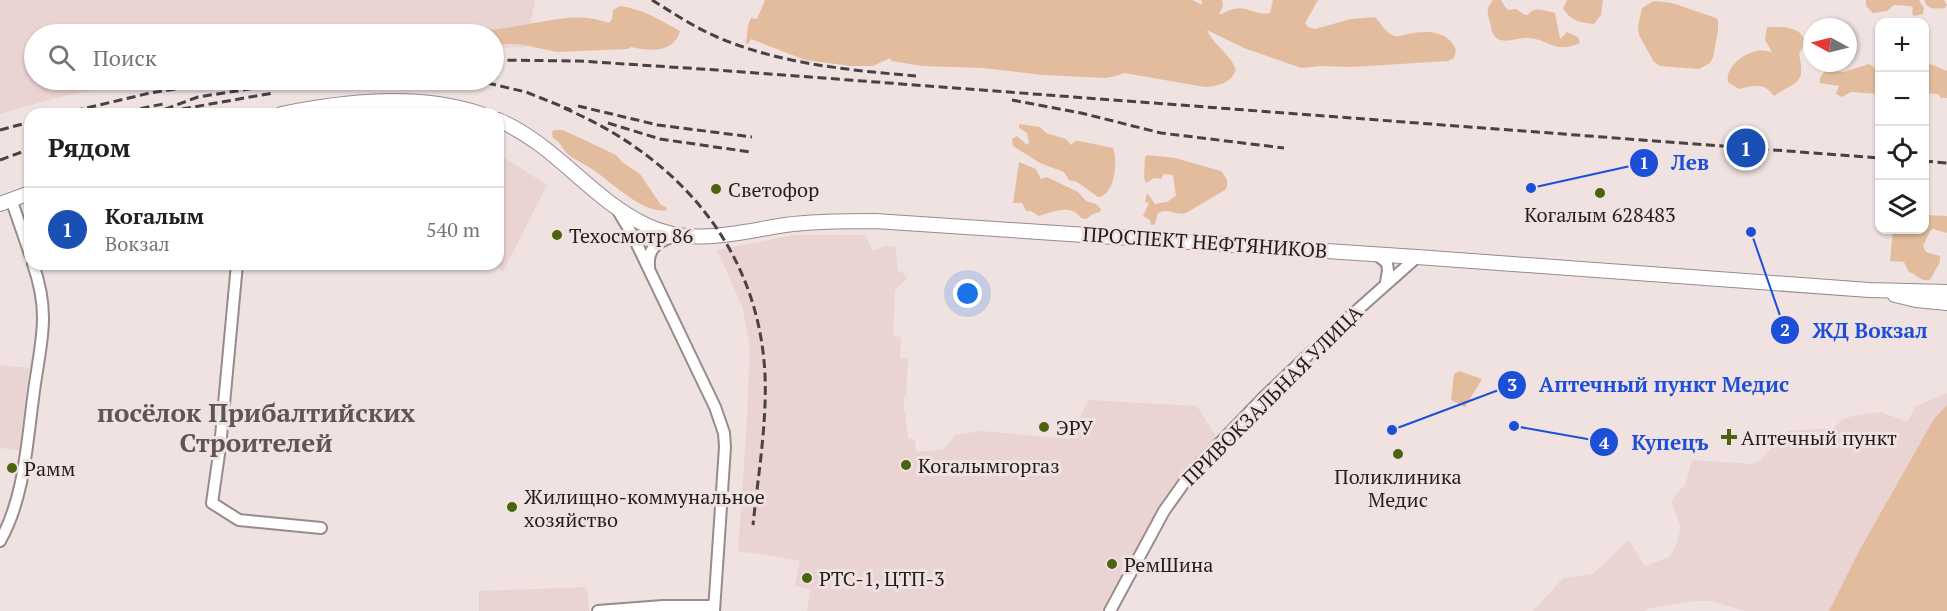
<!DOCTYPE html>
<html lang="ru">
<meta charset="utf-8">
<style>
body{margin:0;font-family:"PT Serif",serif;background:#f6f6f6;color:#202124}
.controls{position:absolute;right:18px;top:18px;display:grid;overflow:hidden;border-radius:12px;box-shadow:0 2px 4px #0004}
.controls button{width:54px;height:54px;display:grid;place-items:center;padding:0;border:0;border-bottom:2px solid #e0e0e0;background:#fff;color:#202124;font:30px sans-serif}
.compass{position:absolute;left:1803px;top:18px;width:54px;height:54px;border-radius:50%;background:#fff;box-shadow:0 2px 4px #0004;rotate:277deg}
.you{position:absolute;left:968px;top:294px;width:21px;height:21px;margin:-15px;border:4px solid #fff;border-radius:50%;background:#1a73e8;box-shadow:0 0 0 9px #1a73e833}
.badge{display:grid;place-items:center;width:39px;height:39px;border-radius:50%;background:#4b6311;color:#fff;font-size:20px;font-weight:700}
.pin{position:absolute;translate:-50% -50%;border:3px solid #fff;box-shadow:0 2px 6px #0006}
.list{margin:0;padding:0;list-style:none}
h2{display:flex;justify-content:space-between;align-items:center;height:78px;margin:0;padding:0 24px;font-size:26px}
h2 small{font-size:20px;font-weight:400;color:#757577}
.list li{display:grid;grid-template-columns:39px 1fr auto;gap:18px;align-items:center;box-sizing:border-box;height:84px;padding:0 24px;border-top:2px solid #e0e0e0}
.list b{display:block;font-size:22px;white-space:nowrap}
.list p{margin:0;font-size:20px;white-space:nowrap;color:#757577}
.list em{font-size:20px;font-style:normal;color:#757577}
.icon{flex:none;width:33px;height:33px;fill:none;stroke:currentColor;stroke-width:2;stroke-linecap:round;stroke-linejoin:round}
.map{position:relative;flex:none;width:1947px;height:611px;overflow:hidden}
.search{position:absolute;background:#fff;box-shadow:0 2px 4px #0004;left:24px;top:24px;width:480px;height:66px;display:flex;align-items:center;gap:15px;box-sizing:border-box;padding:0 21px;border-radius:33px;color:#757577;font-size:22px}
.panel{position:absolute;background:#fff;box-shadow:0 2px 4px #0004;left:24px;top:108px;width:480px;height:162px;border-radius:18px}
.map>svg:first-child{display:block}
.built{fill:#ead3d3}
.green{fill:#e2bc9c}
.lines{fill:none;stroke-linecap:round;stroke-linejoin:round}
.street-casing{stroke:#988b8b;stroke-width:14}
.secondary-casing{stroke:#988b8b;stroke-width:16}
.street{stroke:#fff;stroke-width:10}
.secondary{stroke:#fff;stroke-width:14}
.rail{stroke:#494242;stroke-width:3;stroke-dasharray:9 4.5;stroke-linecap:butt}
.poi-dot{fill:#4b6311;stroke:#f0e2e1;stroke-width:2}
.labels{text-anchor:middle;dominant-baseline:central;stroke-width:6;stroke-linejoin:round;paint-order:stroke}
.poi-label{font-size:20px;fill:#231e1e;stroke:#f0e2e1;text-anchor:start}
.street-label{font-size:20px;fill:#231e1e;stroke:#f0e2e1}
.district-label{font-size:26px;font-weight:bold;fill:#605555;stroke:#f0e2e1}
.leader{fill:none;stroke:#1d4ed8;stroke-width:2}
.callout-dot{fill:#1d4ed8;stroke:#f0e2e1;stroke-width:2}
.mark-label{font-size:18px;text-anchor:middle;font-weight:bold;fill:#fff}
.callout-label{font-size:21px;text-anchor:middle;font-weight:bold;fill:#1d4ed8;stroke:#f0e2e1;stroke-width:6;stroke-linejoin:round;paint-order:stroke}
</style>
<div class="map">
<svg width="1947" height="611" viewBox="0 0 1947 611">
<rect width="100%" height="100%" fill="#f0e2e1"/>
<g class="built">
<polygon points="0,0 535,0 526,47 494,48 494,34 34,34 34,80 137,80 48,100 0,114"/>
<polygon points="498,154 547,185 503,272 495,264 498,264"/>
<polygon points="794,235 866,235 872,251 885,246 895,246 898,271 903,273 907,278 895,291 893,336 901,337 900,358 908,358 906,397 904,397 904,411 905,412 908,438 915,440 916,452 945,449 955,435 981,431 1070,439 1088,400 1197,406 1220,443 1191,473 1110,611 807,611 810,589 795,586 800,561 738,551 747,421 750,346 742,306 717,250"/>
<polygon points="0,365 29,368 19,450 0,448"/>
<polygon points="1947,393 1947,405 1934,420 1859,551 1829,611 1744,611 1712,601 1695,601 1651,608 1644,611 1533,611 1563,578 1593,574 1629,540 1645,566 1669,557 1676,546 1681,527 1671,501 1686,483 1692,460 1752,464 1759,461 1788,431 1833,428 1842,420 1852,416 1881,412 1907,422 1916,406"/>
<polygon points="587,587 589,611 479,611 479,591"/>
</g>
<g class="green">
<path d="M765,0H1192L1202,5V0H1222L1223,6L1219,14H1222C1247,0 1251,17 1270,13L1273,0H1318L1305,23L1308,27L1315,29L1351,19L1375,17C1381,23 1385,33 1394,36C1399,37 1403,35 1408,34C1427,30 1448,30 1456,50L1454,58L1448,61L1352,67L1321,66L1301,68L1244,48L1207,30C1213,45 1230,53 1236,70C1231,83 1219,86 1205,87L1124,73L1116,76L1105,78L1043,75L983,68L922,66L892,61L890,58L873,66H851L805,60L751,39L748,44H746L748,25L751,18L757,19Z"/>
<path d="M1493,0H1501L1505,7L1509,10L1516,9L1525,15H1528C1534,5 1546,11 1555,13L1560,39L1567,32L1578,37L1580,43C1555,54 1552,41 1530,38C1518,36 1498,49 1492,31C1491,28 1491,25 1490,22C1487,13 1486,8 1493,0Z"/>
<path d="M1567,0H1603L1601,15L1594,24C1581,23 1569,20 1563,8Z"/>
<polygon points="1866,0 1919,0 1924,8 1923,14 1914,16 1912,13 1913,8 1911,6 1894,5 1887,11 1873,13 1866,6"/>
<path d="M1924,0H1944L1947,5L1945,8C1936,9 1927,10 1924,0Z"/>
<polygon points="1654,1 1672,3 1716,18 1718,21 1718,31 1713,57 1710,63 1699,69 1660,66 1654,62 1639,35 1638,26 1642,8"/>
<path d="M620,6C643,9 660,20 680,31C673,54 649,51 631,47L628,49L557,52L519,44H494V34H401L409,32L414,27C426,26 448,34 455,32C470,30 488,31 505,28C541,24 573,10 609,23L612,19L613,10Z"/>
<path d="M1767,27C1783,27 1799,25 1806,42L1799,54C1806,85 1796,81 1774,96C1764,82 1756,85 1739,89L1728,82C1725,67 1744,53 1757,51C1762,50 1767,51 1772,52L1765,40Z"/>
<polygon points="1869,64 1879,71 1879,94 1851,92 1842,97 1836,94 1839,86 1820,83 1820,78 1824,72 1829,70 1844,72"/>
<polygon points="1930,64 1947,71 1947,98 1941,98 1938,94 1925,93 1925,69"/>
<path d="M1019,124L1040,127L1046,133L1066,139L1071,145L1075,141H1079L1113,148C1118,161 1115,196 1098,197L1077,182L1069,180L1064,172L1040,163L1013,146L1012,139L1017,136L1027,145L1029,143L1027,133L1019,128Z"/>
<path d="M556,130H563L616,155L622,162L640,174L661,205L666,207L667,210C645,216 609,180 592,169C585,164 575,160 569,155C562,149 561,142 553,138L552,131Z"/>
<path d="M1147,155L1175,158L1221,171C1226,177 1230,182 1225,190L1186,213C1177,216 1168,208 1158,213L1155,224L1151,225L1150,220L1143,216L1149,203L1145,202L1147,193L1155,204L1167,202L1176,196L1173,175L1164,174L1161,179L1154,178L1146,183L1144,177L1145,157Z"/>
<path d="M1019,162L1036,169L1041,179L1047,177L1078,192L1086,201L1096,204L1101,209L1100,212L1093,214L1086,219L1081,218C1071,204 1055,211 1039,216L1031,211H1026L1022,203H1013Z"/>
<path d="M1925,215L1947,216V233L1933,229L1930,231L1923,246L1926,252L1940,256V262L1930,280C1920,282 1917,274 1909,272L1904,262L1890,261L1893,230H1924Z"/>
<polygon points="1459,371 1482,379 1465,407 1451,400 1454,374"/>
<polygon points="1947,405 1947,611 1829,611 1859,551 1934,419"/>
</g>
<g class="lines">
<g class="street-casing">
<g id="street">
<polyline points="11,199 30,254"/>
<polyline points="617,209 633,236 715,407 724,433 725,447 714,611"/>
<polyline points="1376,254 1387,263 1388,271 1386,282"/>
<polyline points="237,264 220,447 212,503 239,520 321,528"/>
<path d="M649,266C647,246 661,240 678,235"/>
<path d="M0,541C25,497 27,440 34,391C37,367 43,342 43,318C43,300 39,281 33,264"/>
<polyline points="598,611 663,606 714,606"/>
<polyline points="1110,611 1164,511 1191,473 1262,399 1327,337 1417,257"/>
</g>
</g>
<g class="secondary-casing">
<g id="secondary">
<path d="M281,114C345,101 418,93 481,114"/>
<path d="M498,120C555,144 591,199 646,225C690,247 739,232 785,225C815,221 845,221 875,221L1417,257L1869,290L1947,292"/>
<polyline points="0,204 30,193"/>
<polyline points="1895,295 1916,300 1947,303"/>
</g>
</g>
<use href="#street" class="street"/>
<use href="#secondary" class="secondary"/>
<g class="rail">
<path d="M652,0C673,13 694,27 717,37C780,64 848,70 916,76"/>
<polyline points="494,60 579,61 717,70 1880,158"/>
<polyline points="474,80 526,92 571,110"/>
<polyline points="1012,100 1081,113 1161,133 1284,148"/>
<polyline points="578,106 658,125 752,137"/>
<path d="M564,108C677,156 759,248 765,375C767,424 758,476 753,525"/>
<polyline points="182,109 273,93"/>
<polyline points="61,114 150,93 232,80"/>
<polyline points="114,114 163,104"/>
<polyline points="152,114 198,97 307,80"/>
<polyline points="608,123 660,139 750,152"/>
<polyline points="0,130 30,122"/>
<polyline points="0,160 30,149"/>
<polyline points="1924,161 1947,163"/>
</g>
</g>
<g class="poi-dot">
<circle cx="716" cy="189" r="6"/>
<circle cx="1600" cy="193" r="6"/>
<circle cx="557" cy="235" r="6"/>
<circle cx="1044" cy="427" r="6"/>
<path d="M1726 428h6v6h6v6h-6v6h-6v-6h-6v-6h6z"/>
<circle cx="1398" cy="454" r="6"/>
<circle cx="906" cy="465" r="6"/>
<circle cx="12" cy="468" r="6"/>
<circle cx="512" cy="507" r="6"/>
<circle cx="1112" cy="564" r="6"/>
<circle cx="807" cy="578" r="6"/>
</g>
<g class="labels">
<g class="poi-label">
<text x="728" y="189">Светофор</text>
<text x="1600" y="214" text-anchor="middle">Когалым 628483</text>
<text x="569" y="235">Техосмотр 86</text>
<text x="1056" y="427">ЭРУ</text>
<text x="1741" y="437">Аптечный пункт</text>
<text x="918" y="465">Когалымгоргаз</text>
<text x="24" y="468">Рамм</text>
<text x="1398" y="476" text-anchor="middle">Поликлиника<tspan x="1398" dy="23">Медис</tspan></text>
<text x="524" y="496">Жилищно-коммунальное<tspan x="524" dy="23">хозяйство</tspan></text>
<text x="1124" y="564">РемШина</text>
<text x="819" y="578">РТС-1, ЦТП-3</text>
</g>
<g class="street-label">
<text transform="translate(1205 242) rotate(4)">ПРОСПЕКТ НЕФТЯНИКОВ</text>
<text transform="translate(1272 395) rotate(-45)">ПРИВОКЗАЛЬНАЯ УЛИЦА</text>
</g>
<g class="district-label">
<text x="256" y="412">посёлок Прибалтийских<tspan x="256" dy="30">Строителей</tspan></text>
</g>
</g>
<path class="leader" d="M1531 188L1644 163M1751 232L1785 330M1392 430L1512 385M1514 426L1604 442"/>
<g class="callout-dot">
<circle cx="1531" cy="188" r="6"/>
<circle cx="1751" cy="232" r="6"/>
<circle cx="1392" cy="430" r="6"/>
<circle cx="1514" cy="426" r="6"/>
<circle cx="1644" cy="163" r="15"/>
<circle cx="1785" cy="330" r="15"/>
<circle cx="1512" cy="385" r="15"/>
<circle cx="1604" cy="442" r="15"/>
</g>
<g class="mark-label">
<text x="1644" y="169">1</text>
<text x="1785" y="336">2</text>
<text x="1512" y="391">3</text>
<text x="1604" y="449">4</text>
</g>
<g class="callout-label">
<text x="1690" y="170">Лев</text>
<text x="1870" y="338">ЖД Вокзал</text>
<text x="1664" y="392">Аптечный пункт Медис</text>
<text x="1670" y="450">Купецъ</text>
</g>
</svg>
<div class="controls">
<button>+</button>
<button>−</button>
<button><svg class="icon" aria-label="locate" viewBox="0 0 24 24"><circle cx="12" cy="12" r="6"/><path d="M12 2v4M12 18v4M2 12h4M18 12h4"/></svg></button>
<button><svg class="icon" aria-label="layers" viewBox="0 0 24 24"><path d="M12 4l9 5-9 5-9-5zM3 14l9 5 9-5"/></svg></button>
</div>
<svg class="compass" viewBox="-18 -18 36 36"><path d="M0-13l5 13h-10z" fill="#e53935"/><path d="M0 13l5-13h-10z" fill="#757577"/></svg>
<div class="you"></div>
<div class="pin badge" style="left:1746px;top:148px;background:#1a4fb4">1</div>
<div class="search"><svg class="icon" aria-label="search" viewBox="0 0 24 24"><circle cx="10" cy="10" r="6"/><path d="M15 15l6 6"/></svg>Поиск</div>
<section class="panel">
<h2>Рядом<small></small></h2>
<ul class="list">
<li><span class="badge" style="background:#1a4fb4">1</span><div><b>Когалым</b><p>Вокзал</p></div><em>540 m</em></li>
</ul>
</section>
</div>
